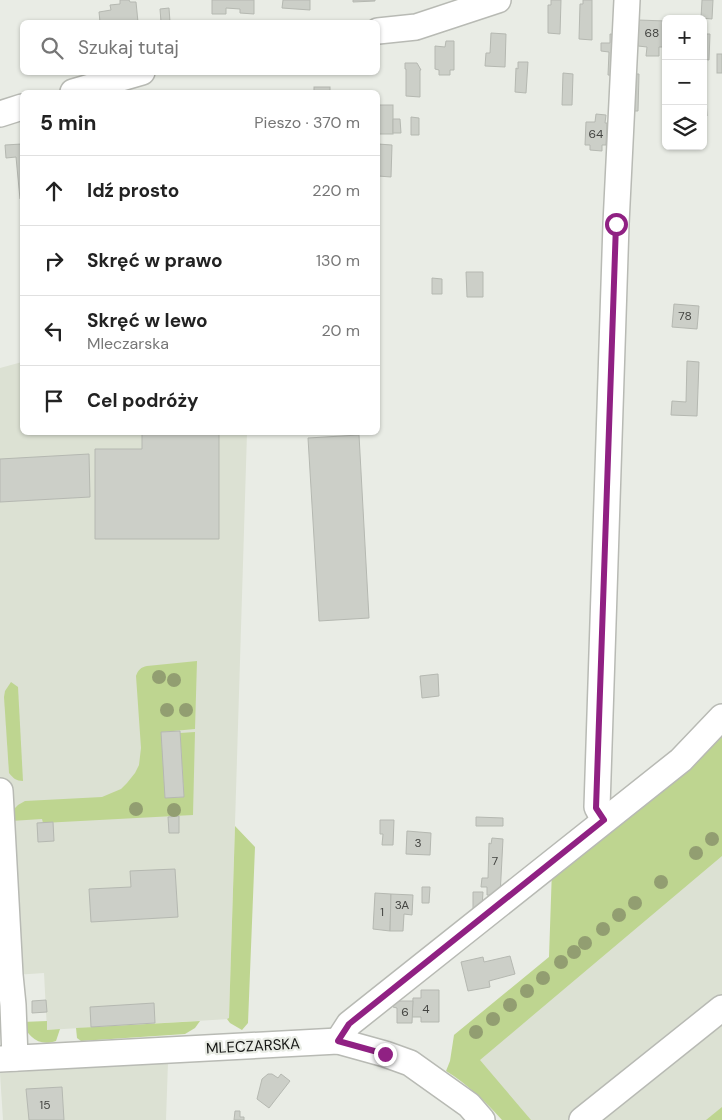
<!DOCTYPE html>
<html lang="pl">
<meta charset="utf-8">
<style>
body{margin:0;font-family:"DM Sans",sans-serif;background:#f2f2f2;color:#222}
.controls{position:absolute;right:15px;top:15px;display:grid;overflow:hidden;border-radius:8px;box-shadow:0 1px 4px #0004}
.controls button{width:45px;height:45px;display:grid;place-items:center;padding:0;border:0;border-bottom:1px solid #e0e0e0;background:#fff;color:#222;font:25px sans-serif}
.stop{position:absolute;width:15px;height:15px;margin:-11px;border:4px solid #902183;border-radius:50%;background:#fff}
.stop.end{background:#902183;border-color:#fff;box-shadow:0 1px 5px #0008}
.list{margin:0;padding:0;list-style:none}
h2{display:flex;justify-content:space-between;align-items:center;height:65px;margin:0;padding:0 20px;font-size:21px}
h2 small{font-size:16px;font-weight:400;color:#767676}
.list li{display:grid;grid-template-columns:32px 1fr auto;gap:15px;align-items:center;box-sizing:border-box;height:70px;padding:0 20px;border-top:1px solid #e0e0e0}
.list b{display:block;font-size:19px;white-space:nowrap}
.list p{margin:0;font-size:16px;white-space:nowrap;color:#767676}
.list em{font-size:16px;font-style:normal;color:#767676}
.icon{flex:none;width:28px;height:28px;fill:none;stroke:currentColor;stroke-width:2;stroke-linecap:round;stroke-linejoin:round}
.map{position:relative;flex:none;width:722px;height:1120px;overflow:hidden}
.search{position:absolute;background:#fff;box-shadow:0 1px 4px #0004;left:20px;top:20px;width:360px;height:55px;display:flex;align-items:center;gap:12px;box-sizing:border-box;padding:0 18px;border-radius:8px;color:#767676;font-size:19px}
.panel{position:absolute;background:#fff;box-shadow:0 1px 4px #0004;left:20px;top:90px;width:360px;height:345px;border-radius:8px}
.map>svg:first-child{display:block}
.built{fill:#dce1d3}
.green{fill:#bed590}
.building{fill:#cccfc8;stroke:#b5b8b1}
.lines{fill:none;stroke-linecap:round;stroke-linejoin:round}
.minor-casing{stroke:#b8bab4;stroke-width:28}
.minor{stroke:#fff;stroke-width:25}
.tree{fill:#929e71}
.route{stroke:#902183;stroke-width:6}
.labels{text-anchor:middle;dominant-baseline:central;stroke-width:4.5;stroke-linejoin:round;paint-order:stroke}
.number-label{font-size:12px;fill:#444542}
.street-label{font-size:15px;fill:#161715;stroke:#e9ece5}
</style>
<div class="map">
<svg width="722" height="1120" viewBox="0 0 722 1120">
<rect width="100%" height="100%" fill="#e9ece5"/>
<g class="built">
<polygon points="22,362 22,432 247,433 229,1019 47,1030 44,973 0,976 0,368"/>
<polygon points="722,815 722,1120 513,1120 454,1035"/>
<polygon points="168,1062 166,1120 3,1120 0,1073"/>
</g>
<g class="green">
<path d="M197,661L195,729L162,732L166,798L184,797L180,733L195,732L193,815L43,823L42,819L11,821V812L18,805L25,801L102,797L121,789L127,783L135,773L139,765L141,748L136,676C138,670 141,667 147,666Z"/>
<path d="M11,682L18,687L23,781C16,781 13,778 9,773L4,697L5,691Z"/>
<path d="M722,722V856L480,1060L531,1120H502C486,1102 467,1084 446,1071L450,1061L454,1035L549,957L552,869Z"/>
<polygon points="235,826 255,847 248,1023 242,1030 230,1023 227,1019 229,1018"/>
<path d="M47,1021V1030L60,1029L56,1041C39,1047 28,1037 22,1022Z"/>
<polygon points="200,1021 195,1028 185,1034 81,1041 77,1038 76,1028"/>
<polygon points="722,1107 722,1120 706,1120"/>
</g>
<g class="building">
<polygon points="120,0 129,0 130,2 136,2 138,22 100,22 99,12 111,10 110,5 120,4"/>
<polygon points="212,0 254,0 254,14 240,13 240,9 226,8 226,14 212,14"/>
<polygon points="283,0 310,0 310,10 282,8"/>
<polygon points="353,0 375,0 375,1 353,2"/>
<polygon points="551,0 561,0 560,34 548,33 548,5 551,5"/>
<polygon points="583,0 592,0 592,40 579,39 580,4 583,4"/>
<polygon points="702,0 713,0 712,19 701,18"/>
<polygon points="169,8 170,22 161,22 160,9"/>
<polygon points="638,20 666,21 666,47 659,47 659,56 646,56 647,47 638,46"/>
<polygon points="491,33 506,34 505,67 485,66 486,53 490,53"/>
<polygon points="610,34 622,35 620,76 608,75 609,52 601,51 601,43 610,43"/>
<polygon points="703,34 710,34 709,60 703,59"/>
<polygon points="446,41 454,41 454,70 450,70 450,75 439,75 439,70 435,69 435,46 445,47"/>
<rect x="717" y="54" width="5" height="19"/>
<polygon points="518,62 528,62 526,93 515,92 516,68 518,69"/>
<polygon points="405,63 417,63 421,70 420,70 420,97 406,96 406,69 405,69"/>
<polygon points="563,73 573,74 572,105 562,105"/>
<polygon points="628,74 639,74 638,111 626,111"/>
<rect x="314" y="87" width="16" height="5"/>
<polygon points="703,99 706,99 707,116 703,116"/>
<rect x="378" y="105" width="15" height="29"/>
<polygon points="596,114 606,115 605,123 607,123 606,145 602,145 602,151 590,150 590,145 585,145 586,122 595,122"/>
<polygon points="411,117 419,118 419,135 411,135"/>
<polygon points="393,119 400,119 401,133 393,133"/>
<polygon points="22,144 22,199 20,199 16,157 6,158 5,145"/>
<polygon points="378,144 392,145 391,177 378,176"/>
<polygon points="466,272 483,272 483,297 467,297"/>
<polygon points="432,278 442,279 442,294 432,294"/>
<polygon points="674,304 699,306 697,329 672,327"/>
<polygon points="687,361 699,362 697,416 671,415 672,401 686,402"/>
<polygon points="142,432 219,432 219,539 95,539 95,449 142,449"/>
<polygon points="359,435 369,618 319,621 308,438"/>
<polygon points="89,454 90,497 0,502 0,459"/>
<polygon points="438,674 439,696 422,698 420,676"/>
<polygon points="180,731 184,797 165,798 161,732"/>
<polygon points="179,816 179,833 169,833 168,817"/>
<polygon points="476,817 503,818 503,826 476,826"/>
<polygon points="380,820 394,820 393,845 382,845 383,834 380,834"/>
<polygon points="53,822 54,841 38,842 37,823"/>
<polygon points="407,831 431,833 430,855 406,854"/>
<polygon points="492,838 503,839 500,896 487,895 487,887 481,887 482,878 488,878 489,843 491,844"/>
<polygon points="175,869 178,917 91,922 89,889 131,887 130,871"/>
<polygon points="422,887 430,887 429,903 422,903"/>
<polygon points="473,892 483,892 482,908 473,908"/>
<polygon points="375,893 391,894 390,931 373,929"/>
<polygon points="391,894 413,895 412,915 404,914 403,931 390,931"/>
<polygon points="510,956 515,974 489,981 490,987 468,991 461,962 483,957 484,962"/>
<polygon points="421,990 439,990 439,1022 421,1022 421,1017 412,1017 413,998 421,998"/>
<polygon points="46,1000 47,1012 32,1013 32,1001"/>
<polygon points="393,1001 413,1001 412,1023 397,1023 397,1008 393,1007"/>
<polygon points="154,1003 155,1023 91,1027 90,1007"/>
<polygon points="268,1074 272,1074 278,1078 281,1074 290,1081 269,1108 257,1099 262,1079"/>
<polygon points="62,1087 64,1120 29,1120 26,1089"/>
<polygon points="235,1111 240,1111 240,1117 244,1117 244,1120 234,1120"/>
</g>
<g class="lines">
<g class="minor-casing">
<g id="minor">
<polyline points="378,31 416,27 498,0"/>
<polyline points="73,92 142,72"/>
<polyline points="0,114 22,107"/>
<polyline points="0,791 10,975 13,1005 15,1058"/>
<polyline points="604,820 597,807 616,224 627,0"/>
<polyline points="338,1041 349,1024 681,760 722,717"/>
<polyline points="0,1059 338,1041 385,1054 410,1063 469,1105 482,1120"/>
<polyline points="582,1120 722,1008"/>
</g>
</g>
<use href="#minor" class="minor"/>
</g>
<g class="tree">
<circle cx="159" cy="677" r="7"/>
<circle cx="174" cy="680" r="7"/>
<circle cx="167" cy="710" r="7"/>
<circle cx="186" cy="710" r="7"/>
<circle cx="136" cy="809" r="7"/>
<circle cx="174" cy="810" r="7"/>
<circle cx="712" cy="839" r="7"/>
<circle cx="696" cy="853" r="7"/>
<circle cx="661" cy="882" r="7"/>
<circle cx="635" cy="903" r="7"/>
<circle cx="619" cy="915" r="7"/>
<circle cx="603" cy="929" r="7"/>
<circle cx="585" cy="943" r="7"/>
<circle cx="574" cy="952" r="7"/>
<circle cx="561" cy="962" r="7"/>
<circle cx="543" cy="978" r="7"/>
<circle cx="527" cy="991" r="7"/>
<circle cx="510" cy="1005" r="7"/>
<circle cx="493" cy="1019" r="7"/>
<circle cx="476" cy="1032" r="7"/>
</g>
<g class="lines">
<polyline class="route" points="385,1054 338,1041 349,1024 604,820 596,808 616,224"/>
</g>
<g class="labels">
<g class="number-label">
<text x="652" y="33">68</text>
<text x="596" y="134">64</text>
<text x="685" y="316">78</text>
<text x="418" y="843">3</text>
<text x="495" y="861">7</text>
<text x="402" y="905">3A</text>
<text x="382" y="912">1</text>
<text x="426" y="1009">4</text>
<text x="405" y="1012">6</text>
<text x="45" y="1105">15</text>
</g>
<g class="street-label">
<text transform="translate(253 1046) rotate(-3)">MLECZARSKA</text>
</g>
</g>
</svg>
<div class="controls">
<button>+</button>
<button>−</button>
<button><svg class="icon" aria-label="layers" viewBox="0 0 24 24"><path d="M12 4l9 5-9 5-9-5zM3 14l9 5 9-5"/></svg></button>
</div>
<div class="stop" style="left:616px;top:224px"></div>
<div class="stop end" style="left:385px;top:1054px"></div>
<div class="search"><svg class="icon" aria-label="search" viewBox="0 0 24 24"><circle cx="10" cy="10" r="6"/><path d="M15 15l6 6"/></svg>Szukaj tutaj</div>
<section class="panel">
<h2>5 min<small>Pieszo · 370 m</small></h2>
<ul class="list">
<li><svg class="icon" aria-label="ahead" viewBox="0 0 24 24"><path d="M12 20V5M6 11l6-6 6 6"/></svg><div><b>Idź prosto</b></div><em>220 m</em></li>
<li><svg class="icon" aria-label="right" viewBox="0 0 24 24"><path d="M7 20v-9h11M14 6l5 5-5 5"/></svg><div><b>Skręć w prawo</b></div><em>130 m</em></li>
<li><svg class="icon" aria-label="left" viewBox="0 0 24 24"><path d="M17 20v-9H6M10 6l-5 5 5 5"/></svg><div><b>Skręć w lewo</b><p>Mleczarska</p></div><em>20 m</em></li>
<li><svg class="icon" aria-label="arrive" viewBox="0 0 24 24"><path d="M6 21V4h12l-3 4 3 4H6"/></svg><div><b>Cel podróży</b></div></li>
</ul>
</section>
</div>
